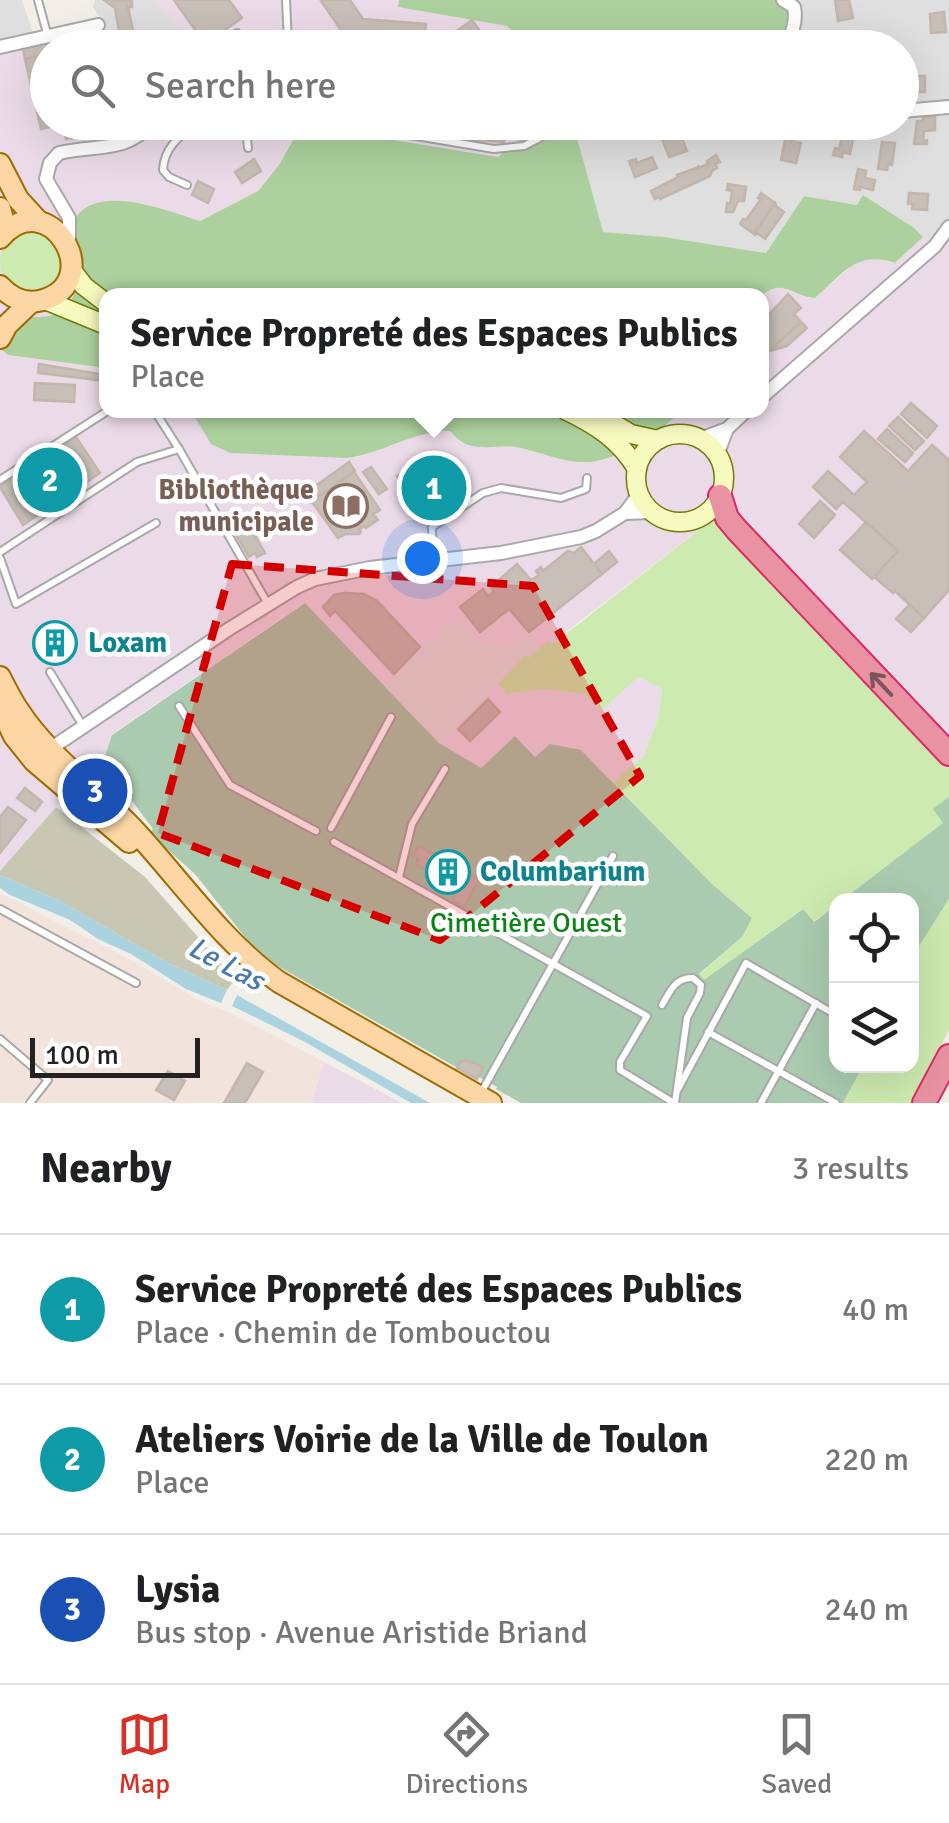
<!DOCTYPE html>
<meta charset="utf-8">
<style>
body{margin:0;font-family:Signika,sans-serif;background:#f6f6f6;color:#202124}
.controls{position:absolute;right:30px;bottom:30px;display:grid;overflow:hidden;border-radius:20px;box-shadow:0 10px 40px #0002}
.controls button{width:90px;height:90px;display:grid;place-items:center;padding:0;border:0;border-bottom:2px solid #e0e0e0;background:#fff;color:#202124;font:50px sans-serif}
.scale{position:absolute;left:30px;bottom:25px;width:170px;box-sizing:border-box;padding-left:10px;border:5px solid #222;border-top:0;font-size:28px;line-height:35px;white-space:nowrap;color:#222;-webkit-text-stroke:8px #fff;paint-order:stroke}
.you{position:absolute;left:422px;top:558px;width:35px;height:35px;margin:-25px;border:8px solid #fff;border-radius:50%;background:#1a73e8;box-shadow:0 0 0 15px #1a73e833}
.badge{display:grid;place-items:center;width:65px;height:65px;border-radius:50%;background:#d93025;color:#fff;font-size:32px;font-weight:700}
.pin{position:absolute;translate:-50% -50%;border:5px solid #fff;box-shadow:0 2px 10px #0006}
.popup{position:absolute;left:99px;top:288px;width:670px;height:130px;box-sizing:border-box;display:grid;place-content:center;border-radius:20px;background:#fff;filter:drop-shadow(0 2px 8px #0005);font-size:32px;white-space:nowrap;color:#757577}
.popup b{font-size:38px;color:#202124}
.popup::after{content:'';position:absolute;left:50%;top:100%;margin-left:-20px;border:20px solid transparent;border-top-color:#fff}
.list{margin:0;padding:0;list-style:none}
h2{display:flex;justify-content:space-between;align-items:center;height:130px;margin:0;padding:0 40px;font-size:42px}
h2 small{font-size:32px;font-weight:400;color:#757577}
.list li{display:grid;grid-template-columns:65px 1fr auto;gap:30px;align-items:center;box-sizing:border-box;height:150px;padding:0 40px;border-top:2px solid #e0e0e0}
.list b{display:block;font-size:38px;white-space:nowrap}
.list p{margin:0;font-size:32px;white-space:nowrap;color:#757577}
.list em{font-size:32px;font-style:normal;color:#757577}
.icon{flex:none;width:55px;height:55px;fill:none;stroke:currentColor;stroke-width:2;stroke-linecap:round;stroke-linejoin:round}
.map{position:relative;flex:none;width:949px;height:1103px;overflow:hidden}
.search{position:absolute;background:#fff;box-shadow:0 10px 40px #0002;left:30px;right:30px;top:30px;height:110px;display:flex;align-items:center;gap:25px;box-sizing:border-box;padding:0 35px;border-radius:55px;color:#757577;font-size:38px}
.sheet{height:580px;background:#fff}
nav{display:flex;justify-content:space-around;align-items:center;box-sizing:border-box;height:140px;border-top:2px solid #e0e0e0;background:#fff;font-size:28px;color:#757577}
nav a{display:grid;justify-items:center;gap:5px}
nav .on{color:#d93025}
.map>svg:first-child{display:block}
.residential{fill:#e0dfdf}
.industrial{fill:#ebdbe8}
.military{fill:#f3e3dd}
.construction{fill:#c7c7b4}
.grass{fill:#cdebb0}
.forest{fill:#add19e}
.cemetery{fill:#aacbaf}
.parking{fill:#e2e2e2}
.water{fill:#aad3df}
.building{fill:#c7bfb8;stroke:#c4b6ab;stroke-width:2.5}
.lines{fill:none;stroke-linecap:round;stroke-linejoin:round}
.lane-casing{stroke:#a9a9a9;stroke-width:10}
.street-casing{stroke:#a9a9a9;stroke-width:16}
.secondary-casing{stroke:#707d05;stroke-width:21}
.primary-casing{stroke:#a06b00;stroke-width:24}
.highway-casing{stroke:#dc2a67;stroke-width:26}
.lane{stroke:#fff;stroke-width:6}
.street{stroke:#fff;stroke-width:12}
.secondary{stroke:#f7fabf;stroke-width:18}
.primary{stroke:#fcd6a4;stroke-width:20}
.highway{stroke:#e892a2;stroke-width:22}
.oneway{stroke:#7b545c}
.marked{fill:#d40000;fill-opacity:0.2;stroke:#d40000;stroke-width:8;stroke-dasharray:20 12;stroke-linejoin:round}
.labels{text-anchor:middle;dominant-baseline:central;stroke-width:9;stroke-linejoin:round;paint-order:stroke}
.education-label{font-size:28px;font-weight:bold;fill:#785e54;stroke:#fff;text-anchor:end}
.culture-label{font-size:28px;font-weight:bold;fill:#0d838f;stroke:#fff;text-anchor:start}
.park-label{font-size:28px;fill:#0c8416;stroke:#fff}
.water-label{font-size:30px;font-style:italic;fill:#4a7aab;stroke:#fff}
</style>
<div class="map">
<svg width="949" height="1103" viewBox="0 0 949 1103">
<rect width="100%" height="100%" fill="#f2efe9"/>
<g class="residential">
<polygon points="0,0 22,0 33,33 0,41"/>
<polygon points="95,0 152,0 181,28 185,34 186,47 113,47 103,31 100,18 93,7"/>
<polygon points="791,0 949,0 949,242 937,252 858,205 804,196 766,253 664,237 602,232 573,123 902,122 902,48 770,47 783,38"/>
</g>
<g class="industrial">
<polygon points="152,0 399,0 399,7 507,26 527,47 186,47 185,34 181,28"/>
<polygon points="100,18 103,31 113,47 48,48 48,122 100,123 106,142 132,134 145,122 527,123 524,135 498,157 320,128 296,135 279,165 258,191 199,221 151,206 71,234 81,256 82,272 75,292 61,311 44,317 8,355 106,368 106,410 191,411 211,444 358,457 420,434 450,431 462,443 471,445 516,447 581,463 601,461 619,455 671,421 681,411 762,410 761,295 771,287 784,286 806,297 815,298 855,263 871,258 895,263 923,237 937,252 949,242 949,745 731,513 728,501 713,519 562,635 507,694 544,689 585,694 638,677 662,687 658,718 644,756 613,782 581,750 536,757 515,736 481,768 439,743 304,603 112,734 103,762 56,807 0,871 0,41"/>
<polygon points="324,1062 402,1103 311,1103"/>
</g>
<polygon class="military" points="0,893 133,961 195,998 235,1015 324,1062 311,1103 0,1103"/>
<polygon class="construction" points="56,807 145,877 235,979 227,990 168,963 60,901 0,875 0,871"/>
<g class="grass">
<circle cx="31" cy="262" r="31"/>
<polygon points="713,519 949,768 949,797 934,809 943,823 842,900 836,901 836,905 813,922 802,909 704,981 699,975 743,936 752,918 713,885 613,782 644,756 658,718 662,688 638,677 602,710 585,694 544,689 507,694 498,683 525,655 529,657 548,641 553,644"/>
<polygon points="949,899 949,1029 926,1078 910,1103 843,1103 863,1066 912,1066 912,957"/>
</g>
<g class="forest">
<polygon points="399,0 791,0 783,39 770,48 527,47 507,26 398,7"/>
<path d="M527,123H573L603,232L664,237L766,253L804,196L857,205L863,195L914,228L923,237L895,263C856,250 843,274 815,298C791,296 785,277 760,296H106V368L8,355L2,350L4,343L25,317C36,317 46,318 56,313C73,305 84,279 82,260C80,250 72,241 72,232C71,226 73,222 76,217C99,183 169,211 200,221L258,191L279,165L296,135L320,128L498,157L524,135Z"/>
<path d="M191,411H681C658,434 613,466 578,462C557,460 537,451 516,447C500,445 476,451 462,442C457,439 454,435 450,431C411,431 383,454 346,458L230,453L211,444Z"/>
</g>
<g class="cemetery">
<polygon points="305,603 439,743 481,768 515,736 535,757 550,744 581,750 713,885 752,918 743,936 699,974 704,980 803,909 814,922 836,905 836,1066 863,1066 843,1103 521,1103 496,1089 497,1087 479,1077 477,1079 274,964 252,946 195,874 149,833 153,829 103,762 112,735"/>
<polygon points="949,797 949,899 912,957 912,901 842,900 943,823 933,809"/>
</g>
<polygon class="parking" points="457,617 476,640 496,647 515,645 530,635 540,647 529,658 525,656 439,743 385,687"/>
<g class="water">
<polygon points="0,875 60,901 168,963 227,990 221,1003 186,989 131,954 98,939 70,920 10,895 0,888"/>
<polygon points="237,995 430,1103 411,1103 305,1042 232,1006"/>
</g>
<g class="building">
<polygon points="104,0 132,1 132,7 128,7 134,35 120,37 115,8"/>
<polygon points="174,0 229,0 242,18 205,44"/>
<polygon points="323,0 350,0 363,19 426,24 424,48 349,42 321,1"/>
<polygon points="835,0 849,0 853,18 838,21"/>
<polygon points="944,12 946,32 931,33 930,14"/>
<polygon points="472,20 492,48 444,48 440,43"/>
<polygon points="48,42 51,48 48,48 48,54 25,59 23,48"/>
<polygon points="48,54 48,122 83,122 85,137 66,139 63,124 41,129 25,59"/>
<rect x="903" y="76" width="22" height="16"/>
<polygon points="923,117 935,117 935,130 924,131 923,141 927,140 927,144 914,144 917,121 923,121"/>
<polygon points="472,122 475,122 474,127 468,126 467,138 496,140 497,122 506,122 504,142 464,139 465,124"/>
<polygon points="475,122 497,122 496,140 467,138 468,126 474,127"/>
<polygon points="856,124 850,154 843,152 842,157 833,155 835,148 839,149 844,129"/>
<polygon points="677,126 687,151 669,157 662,139 667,137 665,131"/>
<polygon points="785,140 801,143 796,163 781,160"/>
<polygon points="882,142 895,143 892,165 888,164 887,170 878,169"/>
<polygon points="716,155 720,162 715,164 717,168 712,171 710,176 660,199 659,197 655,199 651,191 678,177 677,175 699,167 698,165 699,168 708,164 707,161"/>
<polygon points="652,157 657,168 635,177 629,161 636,159 637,163"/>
<polygon points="254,159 261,171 242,183 235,172"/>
<polygon points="858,169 866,171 865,178 875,180 873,190 860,187 860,190 854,189"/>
<polygon points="198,181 214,189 208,203 192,195"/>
<polygon points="728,184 746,187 744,201 738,201 733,212 726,212 727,203 730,204 732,191 727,190"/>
<polygon points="761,193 775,203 754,234 740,224 743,219 746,220 761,199 758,198"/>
<polygon points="909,193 928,194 927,210 912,209 913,204 908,204"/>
<polygon points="775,203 776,206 784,212 765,239 757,233 755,235 754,234"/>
<polygon points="788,294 801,308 794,314 801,322 769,351 764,346 762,348 762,322"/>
<polygon points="801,322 807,328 787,346 769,351"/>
<polygon points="39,364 106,375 106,381 38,373"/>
<polygon points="35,383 75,385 74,402 34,400"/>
<polygon points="911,403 937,426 927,438 901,414"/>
<polygon points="898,417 924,441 915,450 889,426"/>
<polygon points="887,429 913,453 905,462 878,439"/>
<polygon points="864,431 908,471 932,445 949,460 949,590 924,618 895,591 893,593 874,577 898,551 843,502 836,509 813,487 828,471 854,495 867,482 840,457"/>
<polygon points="76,437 100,473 23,525 0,487"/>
<polygon points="425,457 435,470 452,458 470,483 455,494 457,497 426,519 424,516 422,518 415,507 416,505 414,506 409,499 411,497 397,476"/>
<polygon points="349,462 355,471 310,503 304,494"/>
<polygon points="371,467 387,489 379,494 363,472"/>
<polygon points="354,472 380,510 373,514 378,520 366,528 364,526 360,529 361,532 359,534 346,534 338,538 312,502"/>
<polygon points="820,501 835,515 814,538 799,524"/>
<polygon points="866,522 898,551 872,579 840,550"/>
<polygon points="246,530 249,535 253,532 265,553 257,557 255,553 249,557 236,535"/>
<polygon points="581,547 602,574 529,632 509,609 480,632 460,607 483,589 488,596 494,592 491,587 517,564 531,580 539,575 536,571 541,567 543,571 568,551 574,553"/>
<polygon points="609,551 617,562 602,574 594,564"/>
<polygon points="344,593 364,594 377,601 420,647 394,674 335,611 330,616 323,607 334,595"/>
<polygon points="909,605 924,618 911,632 896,619"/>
<polygon points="488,699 500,712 470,741 458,729"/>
<polygon points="25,788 42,802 35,811 17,798"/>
<polygon points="8,807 26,820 0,853 0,817"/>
<polygon points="419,846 479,879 464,907 452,901 459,888 416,864 418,859 413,856"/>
<polygon points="467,1060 483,1067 477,1079 457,1068 460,1062"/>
<polygon points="247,1063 263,1072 245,1103 224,1103"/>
<polygon points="168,1071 185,1081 174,1100 156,1090"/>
</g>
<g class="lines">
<g class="lane-casing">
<g id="lane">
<polyline points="38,0 48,37"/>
<polyline points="286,0 288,42"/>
<polyline points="235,48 237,33"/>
<path d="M282,48C296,36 312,42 328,48"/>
<polyline points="245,122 248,148"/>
<polyline points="332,122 494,149 524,146 570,122"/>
<polyline points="246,124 257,126 269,122"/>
<path d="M187,185L169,177L163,170C164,147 180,136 198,122"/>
<polyline points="154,410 179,449"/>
<polyline points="0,480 109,410"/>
<polyline points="0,552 137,462 179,449 268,604"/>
<polyline points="0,558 16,604 156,523"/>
<polyline points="433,561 432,527 483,493 501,488 561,498 586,489 587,478"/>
<polyline points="50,672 83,726"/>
<polyline points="179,706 230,785 316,831"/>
<polyline points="331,828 391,717"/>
<polyline points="334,842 647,1016 620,1062 620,1070 674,1103"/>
<polyline points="399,877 412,824 445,769"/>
<polyline points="0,909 136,983"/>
<path d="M662,1005C670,992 675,977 693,978L701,985L700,993L687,1018L675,1103"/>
<polyline points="708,1032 836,1103"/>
<polyline points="0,1039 48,1080 30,1103"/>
<polyline points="482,1091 613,856"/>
<polyline points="677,1091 746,963 836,1015"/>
<polyline points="761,1103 816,1003"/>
</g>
</g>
<g class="street-casing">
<g id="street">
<polyline points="0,47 98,25"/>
<path d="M782,48C792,37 797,22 794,7L783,0"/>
<polyline points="902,111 949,107"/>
<polyline points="748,122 759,131 827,132 852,122"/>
<path d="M69,246V218L46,179L50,163L59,153C98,144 124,154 154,122"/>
<polyline points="762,397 935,246 949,227"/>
<polyline points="700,439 727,429 747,410"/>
<polyline points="717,455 727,429"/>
<polyline points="625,513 652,512"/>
<polyline points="47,751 229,629 297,587 315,579 370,568 501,553 581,537 596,531 625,513 639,494"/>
</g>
</g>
<g class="secondary-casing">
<g id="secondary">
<polyline points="71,269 84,286 106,303"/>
<polyline points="45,300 106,325"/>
<path d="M565,410C595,424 620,440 637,469"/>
<polyline points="599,415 631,434 658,440"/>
<circle cx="680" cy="478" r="44"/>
</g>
</g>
<g class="primary-casing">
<g id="primary">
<polyline points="0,164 18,199 39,222"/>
<polyline points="0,208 6,231"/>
<path d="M0,238C48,182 108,281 43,300C26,305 11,298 0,286"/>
<polyline points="0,338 7,325 31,302"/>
<path d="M0,677C6,689 12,701 19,711C48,756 100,793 136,832C182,882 223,942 279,982L491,1103"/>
<polyline points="0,707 14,736 34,761 129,842"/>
</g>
</g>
<g class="highway-casing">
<g id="highway">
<polyline points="720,496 727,518 737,530 949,754"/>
<polyline points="924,1103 949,1056"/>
</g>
</g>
<use href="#lane" class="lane"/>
<use href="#street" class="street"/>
<use href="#secondary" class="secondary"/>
<use href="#primary" class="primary"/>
<use href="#highway" class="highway"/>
</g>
<defs><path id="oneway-shaft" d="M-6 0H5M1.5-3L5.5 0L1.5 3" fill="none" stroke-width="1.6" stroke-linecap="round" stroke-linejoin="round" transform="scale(2.5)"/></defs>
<use class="oneway" href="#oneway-shaft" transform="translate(881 684) rotate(-133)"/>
<path class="marked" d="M232,564L533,586L640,776L440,940L158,833Z"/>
<defs>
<g id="library-ring" transform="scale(2.25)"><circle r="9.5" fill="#fff" stroke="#8d6e63" stroke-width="1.5"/><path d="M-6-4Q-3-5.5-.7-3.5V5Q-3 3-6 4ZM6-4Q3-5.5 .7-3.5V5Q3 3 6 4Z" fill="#8d6e63"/></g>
<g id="building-ring" transform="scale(2.25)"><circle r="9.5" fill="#fff" stroke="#0f9aa8" stroke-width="1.5"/><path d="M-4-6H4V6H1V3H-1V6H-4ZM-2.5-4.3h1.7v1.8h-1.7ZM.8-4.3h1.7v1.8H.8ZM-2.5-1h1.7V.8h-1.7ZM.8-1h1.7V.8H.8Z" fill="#0f9aa8"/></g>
</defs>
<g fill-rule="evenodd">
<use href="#library-ring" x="346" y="506"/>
<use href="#building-ring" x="55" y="643"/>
<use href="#building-ring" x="448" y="872"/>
</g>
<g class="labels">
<g class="education-label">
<text x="314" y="490">Bibliothèque<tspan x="314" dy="32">municipale</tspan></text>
</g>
<g class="culture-label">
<text x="88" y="643">Loxam</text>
<text x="480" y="872">Columbarium</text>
</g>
<g class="park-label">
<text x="526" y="923">Cimetière Ouest</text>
</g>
<g class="water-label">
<text transform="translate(226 964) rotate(28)">Le Las</text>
</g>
</g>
</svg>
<div class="controls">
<button><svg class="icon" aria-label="locate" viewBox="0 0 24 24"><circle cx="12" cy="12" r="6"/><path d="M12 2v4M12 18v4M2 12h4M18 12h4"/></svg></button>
<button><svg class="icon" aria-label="layers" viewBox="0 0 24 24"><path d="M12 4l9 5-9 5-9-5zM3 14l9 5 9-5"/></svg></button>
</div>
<div class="scale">100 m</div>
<div class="you"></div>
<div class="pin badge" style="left:434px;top:488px;background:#0f9aa8">1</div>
<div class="popup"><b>Service Propreté des Espaces Publics</b>Place</div>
<div class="pin badge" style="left:50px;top:480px;background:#0f9aa8">2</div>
<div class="pin badge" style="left:95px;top:791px;background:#1a4fb4">3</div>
<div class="search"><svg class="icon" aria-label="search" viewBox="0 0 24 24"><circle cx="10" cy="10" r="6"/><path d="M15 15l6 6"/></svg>Search here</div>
</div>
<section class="sheet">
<h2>Nearby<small>3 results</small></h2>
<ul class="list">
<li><span class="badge" style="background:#0f9aa8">1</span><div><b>Service Propreté des Espaces Publics</b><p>Place · Chemin de Tombouctou</p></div><em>40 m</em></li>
<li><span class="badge" style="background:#0f9aa8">2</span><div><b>Ateliers Voirie de la Ville de Toulon</b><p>Place</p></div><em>220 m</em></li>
<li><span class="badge" style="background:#1a4fb4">3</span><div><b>Lysia</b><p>Bus stop · Avenue Aristide Briand</p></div><em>240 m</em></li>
</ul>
</section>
<nav>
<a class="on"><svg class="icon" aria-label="map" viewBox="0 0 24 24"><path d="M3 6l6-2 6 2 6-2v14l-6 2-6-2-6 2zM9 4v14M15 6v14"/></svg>Map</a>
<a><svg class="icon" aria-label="directions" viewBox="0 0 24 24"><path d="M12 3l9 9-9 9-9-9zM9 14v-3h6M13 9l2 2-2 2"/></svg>Directions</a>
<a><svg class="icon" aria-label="saved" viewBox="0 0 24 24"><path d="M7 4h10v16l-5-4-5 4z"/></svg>Saved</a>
</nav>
